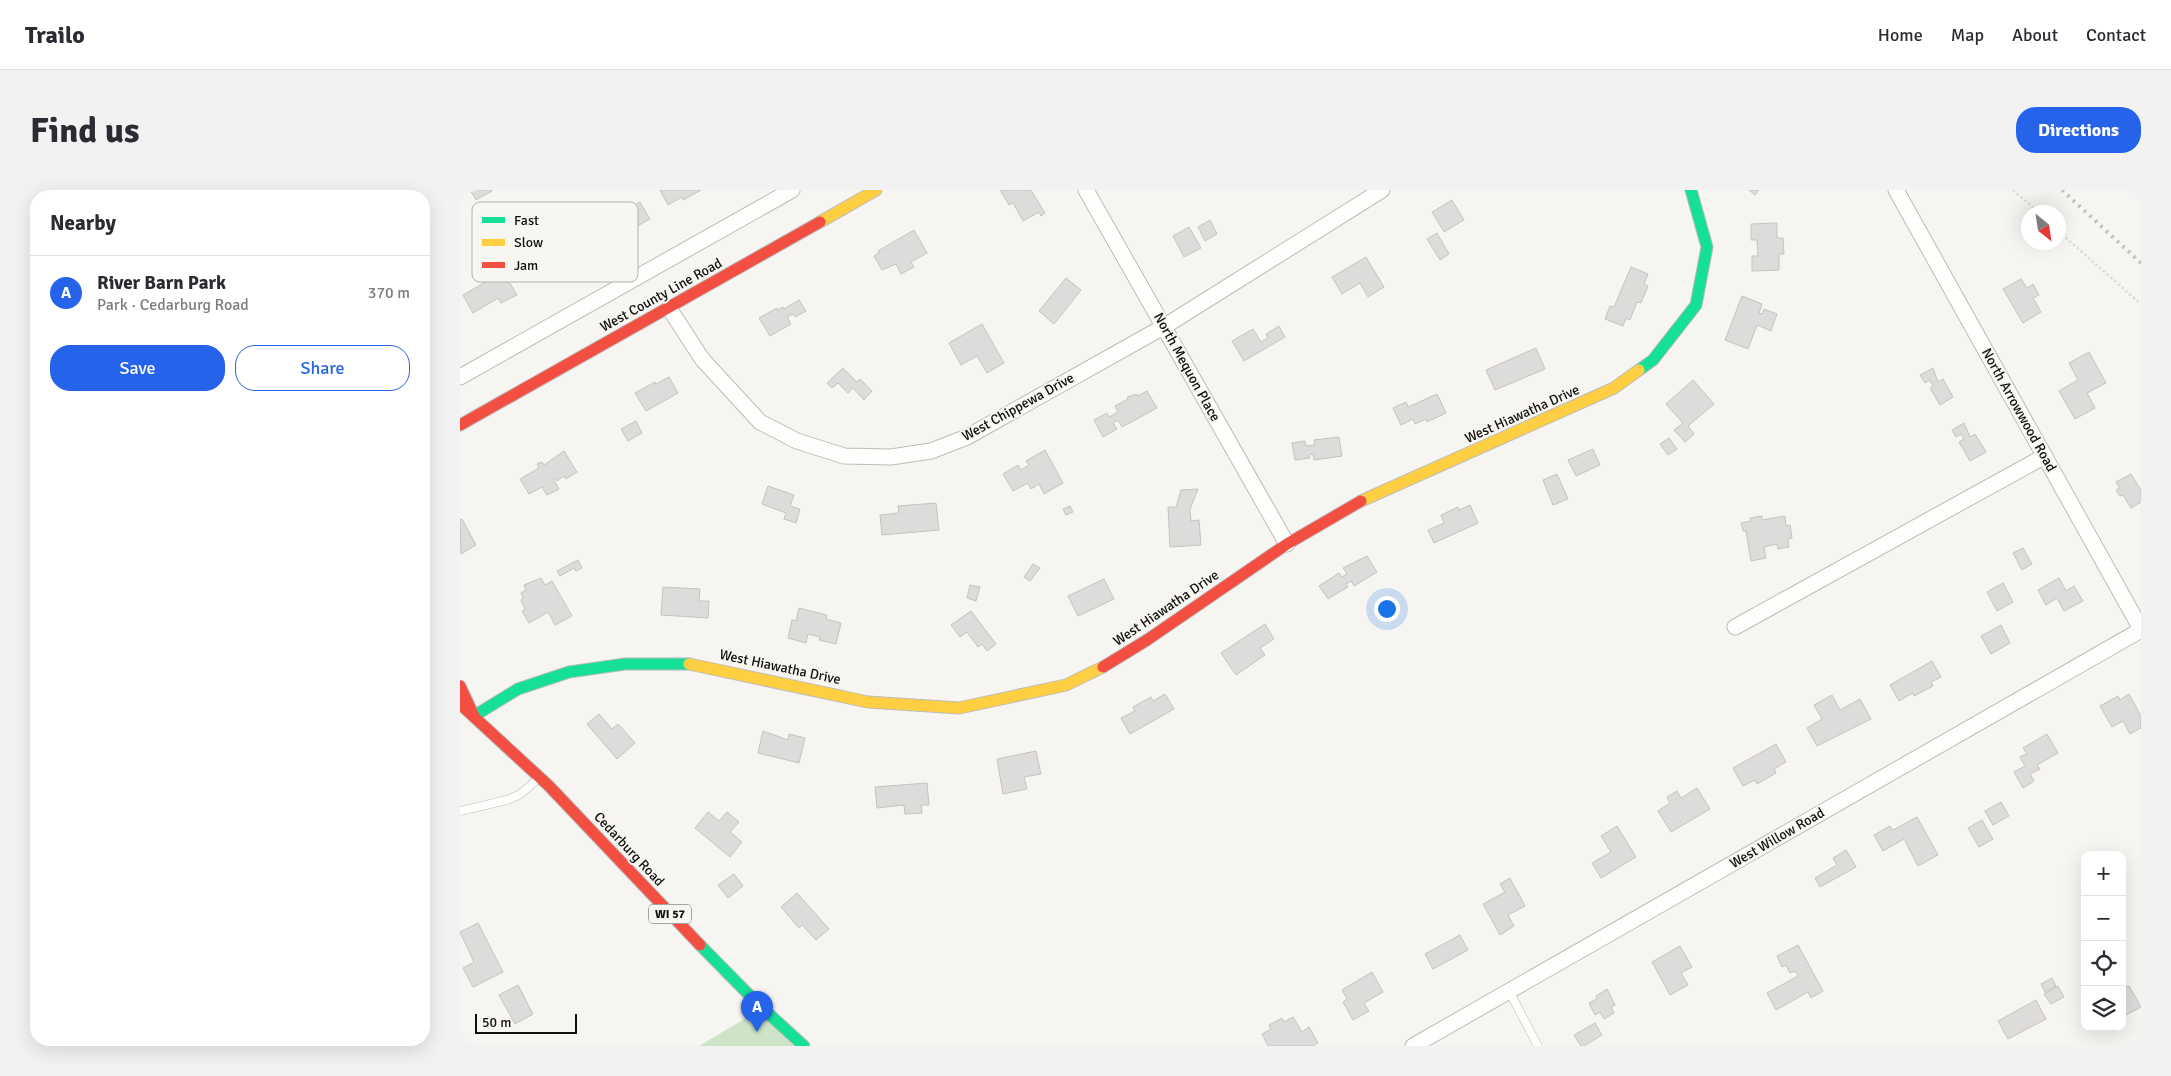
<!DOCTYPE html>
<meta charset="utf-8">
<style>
body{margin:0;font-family:Signika,sans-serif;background:#f2f2f3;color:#2b2b33}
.controls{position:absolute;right:15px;bottom:15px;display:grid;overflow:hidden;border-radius:10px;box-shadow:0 5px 20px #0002}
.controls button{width:45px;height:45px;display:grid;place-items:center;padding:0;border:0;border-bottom:1px solid #e1e1e2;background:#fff;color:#2b2b33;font:25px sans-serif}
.compass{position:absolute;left:1561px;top:15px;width:45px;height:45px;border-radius:50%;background:#fff;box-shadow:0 5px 20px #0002;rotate:150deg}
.scale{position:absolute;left:15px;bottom:12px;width:102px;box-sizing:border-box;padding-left:5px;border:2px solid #11100e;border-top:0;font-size:14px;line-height:18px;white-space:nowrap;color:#11100e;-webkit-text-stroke:4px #f8f6f1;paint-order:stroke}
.you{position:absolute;left:926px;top:418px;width:18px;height:18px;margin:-12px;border:4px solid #fff;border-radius:50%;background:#1a73e8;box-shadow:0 0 0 8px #1a73e833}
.badge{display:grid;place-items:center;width:32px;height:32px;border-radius:50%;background:#2563eb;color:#fff;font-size:16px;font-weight:700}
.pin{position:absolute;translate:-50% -41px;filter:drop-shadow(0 1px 2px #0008)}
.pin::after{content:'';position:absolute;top:26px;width:18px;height:15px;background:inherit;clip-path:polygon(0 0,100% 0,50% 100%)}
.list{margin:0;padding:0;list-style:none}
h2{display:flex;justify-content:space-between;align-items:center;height:65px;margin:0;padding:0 20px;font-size:21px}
h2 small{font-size:16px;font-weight:400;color:#7c7c81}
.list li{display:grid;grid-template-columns:32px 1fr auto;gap:15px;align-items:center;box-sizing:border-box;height:75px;padding:0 20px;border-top:1px solid #e1e1e2}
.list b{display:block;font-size:19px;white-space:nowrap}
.list p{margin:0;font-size:16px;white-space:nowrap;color:#7c7c81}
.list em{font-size:16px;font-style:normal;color:#7c7c81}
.actions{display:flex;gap:10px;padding:15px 20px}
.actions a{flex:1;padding:11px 0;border:1px solid #2563eb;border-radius:20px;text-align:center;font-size:18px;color:#2563eb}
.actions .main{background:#2563eb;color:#fff}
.icon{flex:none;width:28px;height:28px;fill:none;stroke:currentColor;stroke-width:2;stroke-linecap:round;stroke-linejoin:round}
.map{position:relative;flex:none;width:1681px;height:856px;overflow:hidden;border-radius:20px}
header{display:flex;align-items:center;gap:30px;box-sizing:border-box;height:70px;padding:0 25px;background:#fff;border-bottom:1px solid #e1e1e2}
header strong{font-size:24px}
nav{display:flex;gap:28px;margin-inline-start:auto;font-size:18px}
.intro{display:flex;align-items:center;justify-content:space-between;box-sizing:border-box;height:120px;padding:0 30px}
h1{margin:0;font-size:35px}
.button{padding:12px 22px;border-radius:20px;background:#2563eb;color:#fff;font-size:18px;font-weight:700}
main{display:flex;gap:30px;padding:0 30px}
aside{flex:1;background:#fff;border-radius:20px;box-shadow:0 5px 20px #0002}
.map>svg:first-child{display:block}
.green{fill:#cee4c9}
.building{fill:#dedcdb;stroke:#c5c3c1}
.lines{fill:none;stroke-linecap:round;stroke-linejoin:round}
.lane-casing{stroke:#bdbcb9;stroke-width:9}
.street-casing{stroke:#bdbcb9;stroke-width:17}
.fast-casing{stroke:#bdbcb9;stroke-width:13}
.slow-casing{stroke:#bdbcb9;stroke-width:13}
.jam-casing{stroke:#bdbcb9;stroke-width:13}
.path{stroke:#dcdcdb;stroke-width:2.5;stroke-dasharray:2.5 2.5;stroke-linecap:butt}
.lane{stroke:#fefefd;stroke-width:8}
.street{stroke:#fefefd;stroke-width:15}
.fast{stroke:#16e098;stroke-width:11}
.slow{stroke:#ffcf43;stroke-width:11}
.jam{stroke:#f24e42;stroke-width:11}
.rail{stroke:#c1c1c1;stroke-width:4;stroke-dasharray:2.5 5;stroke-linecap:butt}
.labels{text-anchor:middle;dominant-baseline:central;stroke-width:4;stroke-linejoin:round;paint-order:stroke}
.shield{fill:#f8f6f1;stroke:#565552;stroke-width:1}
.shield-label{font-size:12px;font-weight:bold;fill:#11100e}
.street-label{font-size:14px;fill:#11100e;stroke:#f8f6f1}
.key{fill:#f8f6f1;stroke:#b3b1ad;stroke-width:1}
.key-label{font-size:14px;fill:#11100e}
</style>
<header>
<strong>Trailo</strong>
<nav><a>Home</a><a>Map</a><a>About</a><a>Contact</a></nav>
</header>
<div class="intro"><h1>Find us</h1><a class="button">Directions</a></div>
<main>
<aside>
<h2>Nearby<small></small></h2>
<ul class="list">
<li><span class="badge">A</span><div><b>River Barn Park</b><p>Park · Cedarburg Road</p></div><em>370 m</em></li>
</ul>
<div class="actions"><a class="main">Save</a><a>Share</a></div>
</aside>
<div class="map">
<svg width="1681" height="856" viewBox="0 0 1681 856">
<rect width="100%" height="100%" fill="#f7f5f2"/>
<polygon class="green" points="301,819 347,856 239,856"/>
<g class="building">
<polygon points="10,0 31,0 32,1 16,10"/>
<polygon points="200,0 241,0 223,10 222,7 208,15"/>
<polygon points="540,0 571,0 585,23 581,26 579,22 563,31 553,13 549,15"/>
<polygon points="1289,0 1299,0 1295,5"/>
<polygon points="992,10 1004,30 984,42 972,22"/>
<polygon points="180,12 190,29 145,54 135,37"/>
<polygon points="750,30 757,44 745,51 738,37"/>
<polygon points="1317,33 1317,48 1323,48 1324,64 1319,64 1319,80 1292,81 1292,66 1298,66 1297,50 1291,50 1291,34"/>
<polygon points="729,37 741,58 724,67 713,46"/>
<polygon points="454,40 467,63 451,72 454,77 441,84 436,74 422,80 414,66 419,63 418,61"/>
<polygon points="977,43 989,64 980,70 967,49"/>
<polygon points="906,67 924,97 908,107 900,93 882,104 872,87"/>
<polygon points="39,75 57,105 41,113 38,108 13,123 3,105 29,90 25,82"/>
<polygon points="1171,77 1188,84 1184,94 1188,96 1181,113 1177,112 1170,130 1166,128 1163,136 1145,129 1150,116 1154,117"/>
<polygon points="606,88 621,100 594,134 579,121"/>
<polygon points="1561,89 1567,98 1573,94 1579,105 1573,108 1581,122 1563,133 1543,99"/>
<polygon points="1282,106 1302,114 1299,123 1302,124 1304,119 1317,124 1311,141 1297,135 1288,159 1265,150"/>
<polygon points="339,110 346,121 335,127 333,124 327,127 331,134 310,146 299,128 317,118 318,120 323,117 324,119"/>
<polygon points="522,134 544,173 527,183 517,166 501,175 489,153"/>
<polygon points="819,136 825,147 784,171 772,151 793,139 801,152 808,148 806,144"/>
<polygon points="1076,158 1085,179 1035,200 1026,180"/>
<polygon points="1629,162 1646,193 1627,203 1635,218 1615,229 1599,201 1618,190 1609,173"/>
<polygon points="383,178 397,192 400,189 412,201 404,210 393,198 388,203 378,193 372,198 367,193"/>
<polygon points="1473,178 1478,192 1483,189 1493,207 1480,215 1470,198 1473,196 1470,190 1465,193 1460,185"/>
<polygon points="209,187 218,203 186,221 175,203 195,192 196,194"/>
<polygon points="1233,190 1254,214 1228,236 1234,244 1225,252 1214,240 1223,233 1206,214"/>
<polygon points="687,201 697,218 662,237 658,230 653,233 657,239 643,247 634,230 647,223 649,227 658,222 655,216 668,209 667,207 677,204 678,206"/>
<polygon points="977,204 986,223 967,232 966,229 955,234 953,229 941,235 933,218 946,212 948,217"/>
<polygon points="176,231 182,243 168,251 161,239"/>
<polygon points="1504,233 1510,247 1515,244 1526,262 1510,271 1499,252 1504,249 1501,244 1496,247 1492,240"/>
<polygon points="879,247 882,266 854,270 853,264 849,265 850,268 835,270 832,253 845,251 846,256 855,255 854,250"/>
<polygon points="1209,248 1217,259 1208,265 1200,254"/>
<polygon points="1133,259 1140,275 1116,286 1108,270"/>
<polygon points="585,260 603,293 584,304 579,294 571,299 568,293 553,301 543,284 558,275 561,280 569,275 566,271"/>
<polygon points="104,261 117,282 106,289 104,286 97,291 95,288 93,289 99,299 87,305 82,297 69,304 60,289 79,278 77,274 82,272 84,275"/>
<polygon points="1097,284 1108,309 1093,315 1083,290"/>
<polygon points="1671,284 1681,300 1681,312 1671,318 1663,305 1660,306 1656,300 1660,298 1656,292"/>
<polygon points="308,296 334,305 330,316 340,319 336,333 324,329 326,323 302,314"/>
<polygon points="738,299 730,319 731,331 739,330 741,355 710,357 708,317 716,317 721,300"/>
<polygon points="476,313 479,340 422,345 420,325 439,323 438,316"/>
<polygon points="1010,315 1018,333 974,353 968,340 984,333 981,325 998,317 999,320"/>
<polygon points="610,316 613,322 606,325 603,319"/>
<polygon points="1302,326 1302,330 1325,326 1326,336 1330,335 1332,348 1328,349 1329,357 1318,359 1317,354 1304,357 1306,368 1291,371 1286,341 1283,341 1281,333 1291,331 1290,328"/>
<polygon points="2,329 16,355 1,364 0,330"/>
<polygon points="1563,358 1572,374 1562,380 1553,363"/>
<polygon points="907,366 917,382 894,396 891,391 886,394 888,397 868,409 859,396 879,383 882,387 887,384 883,378"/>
<polygon points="118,370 122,378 116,381 114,378 100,386 97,381"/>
<polygon points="573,374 580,378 570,391 564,387"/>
<polygon points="81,388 85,395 92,391 112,426 95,435 88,422 69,433 62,421 65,419 61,410 63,408 61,403 66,400 64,395"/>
<polygon points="1599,388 1606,401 1614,396 1623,411 1604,421 1597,408 1586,415 1578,400"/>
<polygon points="644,389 654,409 618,426 608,406"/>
<polygon points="1543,393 1553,412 1537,421 1527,402"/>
<polygon points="510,395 520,397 516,411 507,408"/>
<polygon points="203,397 240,399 239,411 249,411 248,428 201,425"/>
<polygon points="339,418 367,425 366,429 381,433 376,454 359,450 360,447 348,444 346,453 328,448 332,430 336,431"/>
<polygon points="511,421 536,454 527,461 522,454 518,457 507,442 500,447 491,435"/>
<polygon points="805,434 814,449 800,458 805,465 776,485 761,463"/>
<polygon points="1541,435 1550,453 1531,464 1521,446"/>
<polygon points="1472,471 1481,487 1471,492 1473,496 1454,506 1453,503 1439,511 1430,495"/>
<polygon points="705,504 714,519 670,544 661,528 675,521 673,517 691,507 693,511"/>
<polygon points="1669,504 1681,526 1681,538 1670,544 1663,531 1652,537 1640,516 1658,506 1660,510"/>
<polygon points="1372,505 1380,520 1400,509 1411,529 1357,556 1347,538 1362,529 1354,515"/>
<polygon points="139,524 152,539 158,534 175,553 157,569 127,534"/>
<polygon points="303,541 328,550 329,544 345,548 339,573 298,563"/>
<polygon points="1587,544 1598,563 1577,575 1580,579 1570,584 1574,591 1563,598 1554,582 1565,576 1560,567 1567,564 1563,558"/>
<polygon points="1316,554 1326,572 1314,579 1316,583 1297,594 1295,590 1283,596 1273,578"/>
<polygon points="576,561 581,584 564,587 567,599 543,604 537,569"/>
<polygon points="467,593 469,615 461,615 462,623 445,624 444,615 417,618 415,597"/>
<polygon points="1237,598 1250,619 1211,642 1198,621 1210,613 1207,607 1217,601 1221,608"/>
<polygon points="1541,612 1549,626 1533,635 1525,621"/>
<polygon points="248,622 259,631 267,622 279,632 270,642 282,652 270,667 235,638"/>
<polygon points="1457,627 1478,665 1458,676 1444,649 1423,661 1414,645 1430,636 1433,640"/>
<polygon points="1522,630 1533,649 1519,657 1508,638"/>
<polygon points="1157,636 1176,667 1141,688 1132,673 1151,662 1141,646"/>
<polygon points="1386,660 1396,677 1360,697 1355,688 1377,675 1373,668"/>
<polygon points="274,684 283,696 268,708 258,695"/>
<polygon points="1050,688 1065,716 1048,725 1054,736 1040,745 1023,714 1045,702 1040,694"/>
<polygon points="337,703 369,739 356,750 342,735 339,738 321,717"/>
<polygon points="18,733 43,782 13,797 3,778 14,772 0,742"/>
<polygon points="1000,745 1008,760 973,779 965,764"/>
<polygon points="1338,755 1363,801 1351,808 1348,802 1316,820 1307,803 1338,786 1335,781 1330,783 1326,775 1322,777 1317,766"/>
<polygon points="1220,756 1232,777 1221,783 1228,795 1210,805 1192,772"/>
<polygon points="912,782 923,802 904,813 909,821 893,830 883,812 887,809 882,800"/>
<polygon points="1592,788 1596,796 1585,802 1581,794"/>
<polygon points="58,795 73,824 55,834 39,805"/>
<polygon points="1598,796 1604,807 1591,814 1584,804"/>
<polygon points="1669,796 1681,817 1662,827 1662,799"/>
<polygon points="1147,799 1155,815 1151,817 1154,823 1144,829 1140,822 1135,825 1129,813 1137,809 1136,806"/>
<polygon points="1576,810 1586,829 1548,849 1538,831"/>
<polygon points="833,827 842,842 849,837 858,853 853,856 808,856 802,844 811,839 809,835 822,828 824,832"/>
<polygon points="1135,833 1142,845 1124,856 1121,856 1114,845"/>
</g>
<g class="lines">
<g class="lane-casing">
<g id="lane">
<polyline points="0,621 47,610 59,605 78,589"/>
<polyline points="1049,801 1078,856"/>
</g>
</g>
<g class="street-casing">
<g id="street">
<polyline points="626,0 827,354"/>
<polyline points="1436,0 1681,439"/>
<polyline points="209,118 242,169 300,232 337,251 384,266 431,267 471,261 507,247 705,136 922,0"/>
<polyline points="0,187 332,0"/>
<polyline points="1275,437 1585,266"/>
<polyline points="953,856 1681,440"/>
</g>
</g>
<g class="fast-casing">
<g id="fast">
<polyline points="1179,180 1193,170 1236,115 1247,57 1231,0"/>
<polyline points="14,526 58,499 109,482 165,474 229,474"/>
<polyline points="240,755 299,815 344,856"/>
</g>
</g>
<g class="slow-casing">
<g id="slow">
<polyline points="360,32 416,0"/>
<polyline points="901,311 1154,198 1179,180"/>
<polyline points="229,474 408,512 499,518 606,495 643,477"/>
</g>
</g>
<g class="jam-casing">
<g id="jam">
<polyline points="0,235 360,32"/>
<polyline points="643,477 687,450 827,354 901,311"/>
<polyline points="0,496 14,526"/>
<polyline points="0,514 89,596 240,755"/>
</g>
</g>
<g class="path">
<polyline points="1553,0 1578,22"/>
<polyline points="1598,41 1681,114"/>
</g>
<use href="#lane" class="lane"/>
<use href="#street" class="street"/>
<use href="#fast" class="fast"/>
<use href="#slow" class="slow"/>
<use href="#jam" class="jam"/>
<polyline class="rail" points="1602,0 1681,73"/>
</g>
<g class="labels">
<rect class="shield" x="189" y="714.5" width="42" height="19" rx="4"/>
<g class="shield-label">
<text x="210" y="724">WI 57</text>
</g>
<g class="street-label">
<text transform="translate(201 105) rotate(-29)">West County Line Road</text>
<text transform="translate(727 177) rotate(61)">North Mequon Place</text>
<text transform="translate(558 217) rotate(-29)">West Chippewa Drive</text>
<text transform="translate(1559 220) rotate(61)">North Arrowwood Road</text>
<text transform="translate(1062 224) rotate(-24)">West Hiawatha Drive</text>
<text transform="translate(706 418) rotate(-34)">West Hiawatha Drive</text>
<text transform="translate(320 477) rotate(12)">West Hiawatha Drive</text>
<text transform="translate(1317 648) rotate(-30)">West Willow Road</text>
<text transform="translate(169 659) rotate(47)">Cedarburg Road</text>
</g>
</g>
<rect x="12" y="12" width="166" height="80" rx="8" class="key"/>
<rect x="22" y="27" width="23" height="6" fill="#16e098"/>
<rect x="22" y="49" width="23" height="7" fill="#ffcf43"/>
<rect x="22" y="72" width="23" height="6" fill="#f24e42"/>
<g class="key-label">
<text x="54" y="35">Fast</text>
<text x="54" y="57">Slow</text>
<text x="54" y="80">Jam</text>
</g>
</svg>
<div class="controls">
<button>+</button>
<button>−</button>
<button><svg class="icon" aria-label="locate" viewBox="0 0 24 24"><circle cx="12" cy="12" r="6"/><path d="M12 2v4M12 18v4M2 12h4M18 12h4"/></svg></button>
<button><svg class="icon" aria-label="layers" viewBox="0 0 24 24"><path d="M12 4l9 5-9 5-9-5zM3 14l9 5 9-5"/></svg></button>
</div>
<svg class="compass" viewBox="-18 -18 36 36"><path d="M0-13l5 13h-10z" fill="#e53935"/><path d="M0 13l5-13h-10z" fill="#7c7c81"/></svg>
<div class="scale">50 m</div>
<div class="you"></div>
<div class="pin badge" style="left:297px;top:842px">A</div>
</div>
</main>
